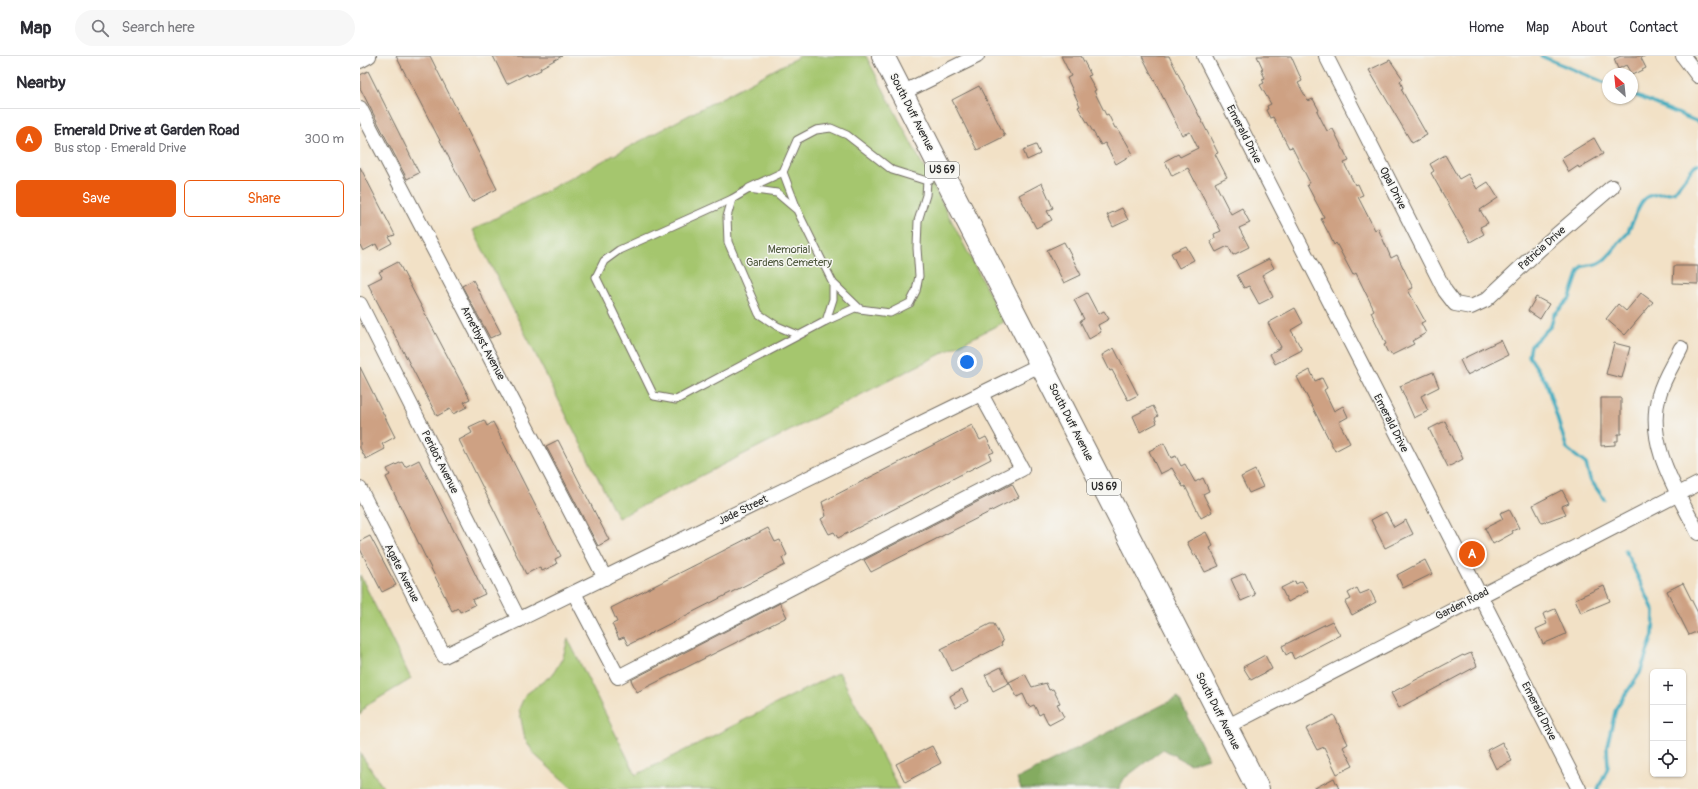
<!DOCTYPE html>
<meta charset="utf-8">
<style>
body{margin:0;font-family:Pangolin,sans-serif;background:#f7f7f7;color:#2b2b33}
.controls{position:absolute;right:12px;bottom:12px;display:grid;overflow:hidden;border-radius:6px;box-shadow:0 1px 3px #0004}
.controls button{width:36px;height:36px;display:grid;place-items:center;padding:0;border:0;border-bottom:1px solid #e1e1e2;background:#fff;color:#2b2b33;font:20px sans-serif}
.compass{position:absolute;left:1242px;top:12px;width:36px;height:36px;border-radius:50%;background:#fff;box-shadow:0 1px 3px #0004;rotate:333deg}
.you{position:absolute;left:607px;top:306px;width:14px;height:14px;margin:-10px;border:3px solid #fff;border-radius:50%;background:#1a73e8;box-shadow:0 0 0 6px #1a73e833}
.badge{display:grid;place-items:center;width:26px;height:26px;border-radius:50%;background:#ea580c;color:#fff;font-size:13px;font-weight:700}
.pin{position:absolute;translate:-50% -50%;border:2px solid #fff;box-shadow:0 1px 4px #0006}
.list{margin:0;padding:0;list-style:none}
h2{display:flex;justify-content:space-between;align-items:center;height:52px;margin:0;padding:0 16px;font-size:17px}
h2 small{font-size:13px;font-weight:400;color:#7c7c81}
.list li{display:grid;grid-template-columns:26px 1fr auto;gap:12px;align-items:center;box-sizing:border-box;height:60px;padding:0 16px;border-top:1px solid #e1e1e2}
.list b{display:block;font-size:15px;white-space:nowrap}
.list p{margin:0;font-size:13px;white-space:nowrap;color:#7c7c81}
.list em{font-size:13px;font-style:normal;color:#7c7c81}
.actions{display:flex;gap:8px;padding:12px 16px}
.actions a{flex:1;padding:9px 0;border:1px solid #ea580c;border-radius:6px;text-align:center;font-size:14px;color:#ea580c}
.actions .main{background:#ea580c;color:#fff}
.icon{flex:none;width:22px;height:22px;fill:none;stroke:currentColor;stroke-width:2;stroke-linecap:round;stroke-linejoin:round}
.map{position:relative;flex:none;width:1338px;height:733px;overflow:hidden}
header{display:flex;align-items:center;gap:24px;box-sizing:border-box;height:56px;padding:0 20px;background:#fff;border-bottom:1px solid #e1e1e2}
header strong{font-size:19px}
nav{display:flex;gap:22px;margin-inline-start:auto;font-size:14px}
.search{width:280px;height:36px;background:#f7f7f7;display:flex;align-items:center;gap:10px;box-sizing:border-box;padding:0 14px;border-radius:22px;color:#7c7c81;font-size:15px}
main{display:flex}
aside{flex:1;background:#fff}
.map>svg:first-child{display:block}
.green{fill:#a5c66e;stroke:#68784c}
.forest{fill:#84ab61;stroke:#586b46}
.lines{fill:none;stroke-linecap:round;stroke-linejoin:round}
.stream{stroke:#3faabe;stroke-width:3.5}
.building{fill:#cea183}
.lane-casing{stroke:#716b61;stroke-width:9}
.street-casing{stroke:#716b61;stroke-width:16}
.primary-casing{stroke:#716b61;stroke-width:24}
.lane{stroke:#fff;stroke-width:7}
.street{stroke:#fff;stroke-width:14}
.primary{stroke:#fff;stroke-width:22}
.labels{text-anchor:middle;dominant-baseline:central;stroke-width:3;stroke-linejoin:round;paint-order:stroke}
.shield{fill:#f6f6f2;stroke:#686867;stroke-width:1}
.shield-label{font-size:10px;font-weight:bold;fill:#2b2b2b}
.street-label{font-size:11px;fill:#2b2b2b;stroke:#f6f6f2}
.park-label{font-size:11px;fill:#505a3f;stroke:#f6f6f2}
</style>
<header>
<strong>Map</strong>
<div class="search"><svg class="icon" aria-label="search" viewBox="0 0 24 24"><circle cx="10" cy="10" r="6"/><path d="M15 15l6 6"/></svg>Search here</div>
<nav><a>Home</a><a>Map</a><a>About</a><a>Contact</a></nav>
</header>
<main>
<aside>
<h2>Nearby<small></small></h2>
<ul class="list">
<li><span class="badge">A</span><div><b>Emerald Drive at Garden Road</b><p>Bus stop · Emerald Drive</p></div><em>300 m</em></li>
</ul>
<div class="actions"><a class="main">Save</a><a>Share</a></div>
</aside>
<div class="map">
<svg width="1338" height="733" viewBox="0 0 1338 733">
<rect width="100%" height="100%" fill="#f6f6f2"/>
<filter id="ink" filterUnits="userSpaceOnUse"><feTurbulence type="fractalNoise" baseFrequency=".025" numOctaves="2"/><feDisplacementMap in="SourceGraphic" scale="8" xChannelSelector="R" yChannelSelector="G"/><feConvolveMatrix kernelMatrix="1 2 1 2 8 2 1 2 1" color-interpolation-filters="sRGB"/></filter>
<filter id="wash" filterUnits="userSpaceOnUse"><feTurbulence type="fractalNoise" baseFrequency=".012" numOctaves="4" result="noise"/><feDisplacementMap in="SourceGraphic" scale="16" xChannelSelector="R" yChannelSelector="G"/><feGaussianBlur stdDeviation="0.9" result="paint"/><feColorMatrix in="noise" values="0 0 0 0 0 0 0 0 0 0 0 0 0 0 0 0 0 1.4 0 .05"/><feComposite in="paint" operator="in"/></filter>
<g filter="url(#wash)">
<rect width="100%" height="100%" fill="#f2e1c6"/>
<g class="green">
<polygon points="440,0 506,0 644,266 258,462 113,174"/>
<polygon points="0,519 51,623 6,650 0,659"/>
<polygon points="208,583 276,719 479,616 539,733 213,733 175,699 165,683 159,653 165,639 193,618 203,601"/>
<polygon points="0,697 24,733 0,733"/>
</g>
<polygon class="forest" points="818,641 848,702 830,708 803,693 762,724 760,733 661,733 657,723"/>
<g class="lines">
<g class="stream">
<polyline points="1181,0 1248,28"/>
<polyline points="1272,38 1338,66"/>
<path d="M1244,443L1230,423L1226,408L1207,393L1186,326L1169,300L1171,289L1191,270L1194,259L1210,242L1219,215L1223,210C1228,209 1234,209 1239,207C1252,201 1257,186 1268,177C1269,170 1273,167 1275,160C1285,135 1288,140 1314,136L1335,109L1338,108"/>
<polyline points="1238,733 1248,711 1247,690 1256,652 1280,617 1293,579 1294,555 1265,494"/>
</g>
</g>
<g id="blocks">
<g class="building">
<polygon points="36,0 70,0 137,133 112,146"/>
<polygon points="133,0 202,0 180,12 181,14 168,20 167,18 147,28"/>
<polygon points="701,0 721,0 731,19 728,20 736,34 734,35 746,59 748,58 755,72 757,72 764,84 765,84 773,98 756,108 745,87 741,89 718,51 720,50 707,22 711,20"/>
<polygon points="782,0 809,0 858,97 855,98 867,121 855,127 871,158 882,152 890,167 879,172 889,191 873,199 868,190 856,196 850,185 855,182 854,178 861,175 828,112 812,120 805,105 818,98 820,101 838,92 830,76 822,79"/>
<polygon points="897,0 931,0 942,25 938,27 948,45 953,43 959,54 957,55 967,75 973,73 989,105 984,107 995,129 998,128 1003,139 998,141 1015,174 1018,172 1031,202 1037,199 1053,232 1048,234 1065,265 1061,267 1066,277 1052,285 1054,288 1032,299 1030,296 1028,297 1024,289 1026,288 1011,256 1014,254 996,217 993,219 976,187 974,189 969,178 961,163 964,161 947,129 950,127 932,91 929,92 913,61 910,62 906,54 908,53 907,50 911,48 900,29 904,27 902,23 905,22 901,14 903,13"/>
<polygon points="1261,0 1285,0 1281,2 1286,12 1272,19 1266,9 1258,13 1254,3"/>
<polygon points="1030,4 1043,23 1040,25 1043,32 1041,33 1067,79 1052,87 1009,14"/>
<polygon points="8,15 59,117 47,123 0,32 0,19"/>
<polygon points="619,30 645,80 617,94 592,44"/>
<polygon points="1234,82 1243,98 1219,112 1218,110 1209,116 1201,102"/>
<polygon points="676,89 680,98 667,104 663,94"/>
<polygon points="1085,99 1099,123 1108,118 1117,133 1128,126 1138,142 1120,154 1128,167 1120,171 1124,178 1110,186 1071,117 1074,115 1070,108"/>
<polygon points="0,111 35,179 29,181 32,187 19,194 16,188 3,195 0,189"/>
<polygon points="682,127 693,152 687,155 692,164 676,172 659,139"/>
<polygon points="762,152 768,164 753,171 747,159"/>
<polygon points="704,186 721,219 704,227 687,194"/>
<polygon points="826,190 834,204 819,212 811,197"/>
<polygon points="909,203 914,212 902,219 913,241 899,248 889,230 884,232 877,219"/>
<polygon points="38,206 110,343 104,346 107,351 93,358 90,353 77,360 8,228 22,221 19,216"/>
<polygon points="1314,210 1338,210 1338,228 1313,227"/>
<polygon points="113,224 141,277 130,282 102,230"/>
<polygon points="727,237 738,258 744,255 749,263 738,269 741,276 729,283 720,265 724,263 714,244"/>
<polygon points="1281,237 1293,246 1265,279 1246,263 1258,248 1266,255"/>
<polygon points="1176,241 1189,248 1180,263 1168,255"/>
<polygon points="935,252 943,267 931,274 942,294 915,308 910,298 921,291 908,267"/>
<polygon points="1141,284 1148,299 1107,319 1100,304"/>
<polygon points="1254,287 1270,291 1262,322 1246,318"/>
<polygon points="754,292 778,339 768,344 752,314 750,315 742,299"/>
<polygon points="0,311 35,381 22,388 25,393 6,403 0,392"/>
<polygon points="950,314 955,325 962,322 967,332 964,334 974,355 983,350 988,361 979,366 990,387 975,395 937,321"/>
<polygon points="1073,316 1079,331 1061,340 1068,355 1054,362 1040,330"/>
<polygon points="1241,342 1261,342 1261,378 1258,378 1258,385 1255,385 1255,389 1241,390"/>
<polygon points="793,350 798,360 795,362 797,367 780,376 773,360"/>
<polygon points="124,364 127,370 133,366 201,500 195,503 197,508 182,515 180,511 166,518 99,384 112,377 109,371"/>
<polygon points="1085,365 1103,403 1088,411 1069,373"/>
<polygon points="612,369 620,384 626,381 634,396 629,398 631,403 478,482 474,476 469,478 461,463 466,460 462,446"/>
<polygon points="198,384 249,484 238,490 186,390"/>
<polygon points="804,387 811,402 816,400 821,410 825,408 835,426 843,422 849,435 843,438 852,456 841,462 825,430 823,431 812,412 800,418 789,395"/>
<polygon points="59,404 125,538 112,544 115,549 100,556 98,552 92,555 26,421 30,419 27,413 42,406 45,411"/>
<polygon points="895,414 903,431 889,437 881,421"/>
<polygon points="652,428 659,441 511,516 504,504"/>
<polygon points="1202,434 1209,447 1202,450 1206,458 1182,467 1173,449"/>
<polygon points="1149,453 1159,472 1152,475 1153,477 1133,488 1125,472 1143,463 1140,457"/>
<polygon points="1026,456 1034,471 1046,464 1053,478 1025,492 1011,464"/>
<polygon points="408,472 415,486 420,484 427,499 422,502 425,509 268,589 264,581 259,583 252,568 257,566 251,552"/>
<polygon points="846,476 853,490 850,492 859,510 845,516 836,499 834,500 827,486"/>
<polygon points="10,480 36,529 22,536 0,493 0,485"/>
<polygon points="1065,504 1072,518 1043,532 1037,519"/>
<polygon points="885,517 895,539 881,545 871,523"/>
<polygon points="935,525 936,528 942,525 948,535 928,546 921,532"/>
<polygon points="1323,527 1338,557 1338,575 1329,579 1307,535"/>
<polygon points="1244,530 1250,545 1221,557 1215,543"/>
<polygon points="997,532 1000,538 1010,534 1016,546 992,559 985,546 991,543 988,537"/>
<polygon points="420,547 427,561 277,636 271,624"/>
<polygon points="1195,553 1206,578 1183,588 1176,573 1187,568 1183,558"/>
<polygon points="972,565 980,579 934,603 931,596 926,599 922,590"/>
<polygon points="630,568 634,568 643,586 641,587 642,589 592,615 581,593"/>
<polygon points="1111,597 1117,610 1039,652 1031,637 1103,599 1104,600"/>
<polygon points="905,599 912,613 891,624 883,611"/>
<polygon points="641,611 649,627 633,635 625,619"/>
<polygon points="665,618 672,631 686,627 689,634 693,633 700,647 697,648 704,661 689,669 683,657 679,659 674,649 669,651 663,638 657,641 649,626"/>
<polygon points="602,633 608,645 596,652 590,640"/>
<polygon points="974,659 988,688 983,691 993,710 977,718 964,691 957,694 946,673"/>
<polygon points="1142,686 1152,705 1136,713 1127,694"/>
<polygon points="572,690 581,707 545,726 536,708"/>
<polygon points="974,722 979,733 953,733"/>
</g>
</g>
</g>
<g filter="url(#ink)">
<use href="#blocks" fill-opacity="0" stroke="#716b61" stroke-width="1"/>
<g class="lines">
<g class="lane-casing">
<g id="lane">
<polyline points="423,116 437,153"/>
<polyline points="389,132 423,116 437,84 456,74 471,72 487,79 532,114 567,125"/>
<polygon points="389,133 417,137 437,154 473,227 473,243 466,265 316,344 294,340 236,221 244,205 259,194 372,143"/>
<polyline points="372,143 367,161 368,186 399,258 417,270 438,279"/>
<polyline points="473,227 500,253 530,257 550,247 556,235 559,220 557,192 558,165 566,139 567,125 581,117"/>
<polyline points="466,265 495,252 500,253"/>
</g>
</g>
<g class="street-casing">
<g id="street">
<polyline points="844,0 1219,733"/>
<polyline points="966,0 1085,235 1095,248 1111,251 1126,244 1180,193 1252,131"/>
<polyline points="1323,0 1338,20"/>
<polyline points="0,5 9,0"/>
<polyline points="542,37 617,0"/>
<polyline points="0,52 245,522"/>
<polyline points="0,248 159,564"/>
<path d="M1321,292C1314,307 1303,323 1299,339C1285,388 1317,435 1338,477"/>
<polyline points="0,433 84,600 682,308"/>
<polyline points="214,537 258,621 662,413 621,338"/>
<polyline points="866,671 1338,428"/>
</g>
</g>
<g class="primary-casing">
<polyline id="primary" points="523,0 898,733"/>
</g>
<use href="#lane" class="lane"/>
<use href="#street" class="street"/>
<use href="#primary" class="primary"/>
</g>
</g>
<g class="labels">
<g class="shield">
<rect x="565" y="106" width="34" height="16" rx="3"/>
<rect x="727" y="423" width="34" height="16" rx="3"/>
</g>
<g class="shield-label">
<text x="582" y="114">US 69</text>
<text x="744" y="431">US 69</text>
</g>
<g class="street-label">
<text transform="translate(552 56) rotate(63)">South Duff Avenue</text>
<text transform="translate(884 78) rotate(63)">Emerald Drive</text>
<text transform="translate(1033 132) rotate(63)">Opal Drive</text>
<text transform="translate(1182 192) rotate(-42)">Patricia Drive</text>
<text transform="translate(123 287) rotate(62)">Amethyst Avenue</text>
<text transform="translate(711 366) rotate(63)">South Duff Avenue</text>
<text transform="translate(1031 367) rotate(63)">Emerald Drive</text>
<text transform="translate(80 406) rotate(63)">Peridot Avenue</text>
<text transform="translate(383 454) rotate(-26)">Jade Street</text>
<text transform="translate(42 517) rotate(63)">Agate Avenue</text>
<text transform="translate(1102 548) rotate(-27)">Garden Road</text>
<text transform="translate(858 655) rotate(63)">South Duff Avenue</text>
<text transform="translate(1179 655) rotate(63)">Emerald Drive</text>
</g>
<g class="park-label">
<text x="429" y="193">Memorial<tspan x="429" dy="13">Gardens Cemetery</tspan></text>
</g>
</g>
</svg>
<div class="controls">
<button>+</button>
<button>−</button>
<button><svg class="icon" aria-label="locate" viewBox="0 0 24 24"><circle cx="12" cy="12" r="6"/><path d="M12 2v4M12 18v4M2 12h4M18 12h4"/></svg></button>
</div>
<svg class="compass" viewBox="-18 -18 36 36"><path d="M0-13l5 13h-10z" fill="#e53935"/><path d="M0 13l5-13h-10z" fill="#7c7c81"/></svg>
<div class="you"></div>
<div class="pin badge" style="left:1112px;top:498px">A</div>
</div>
</main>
